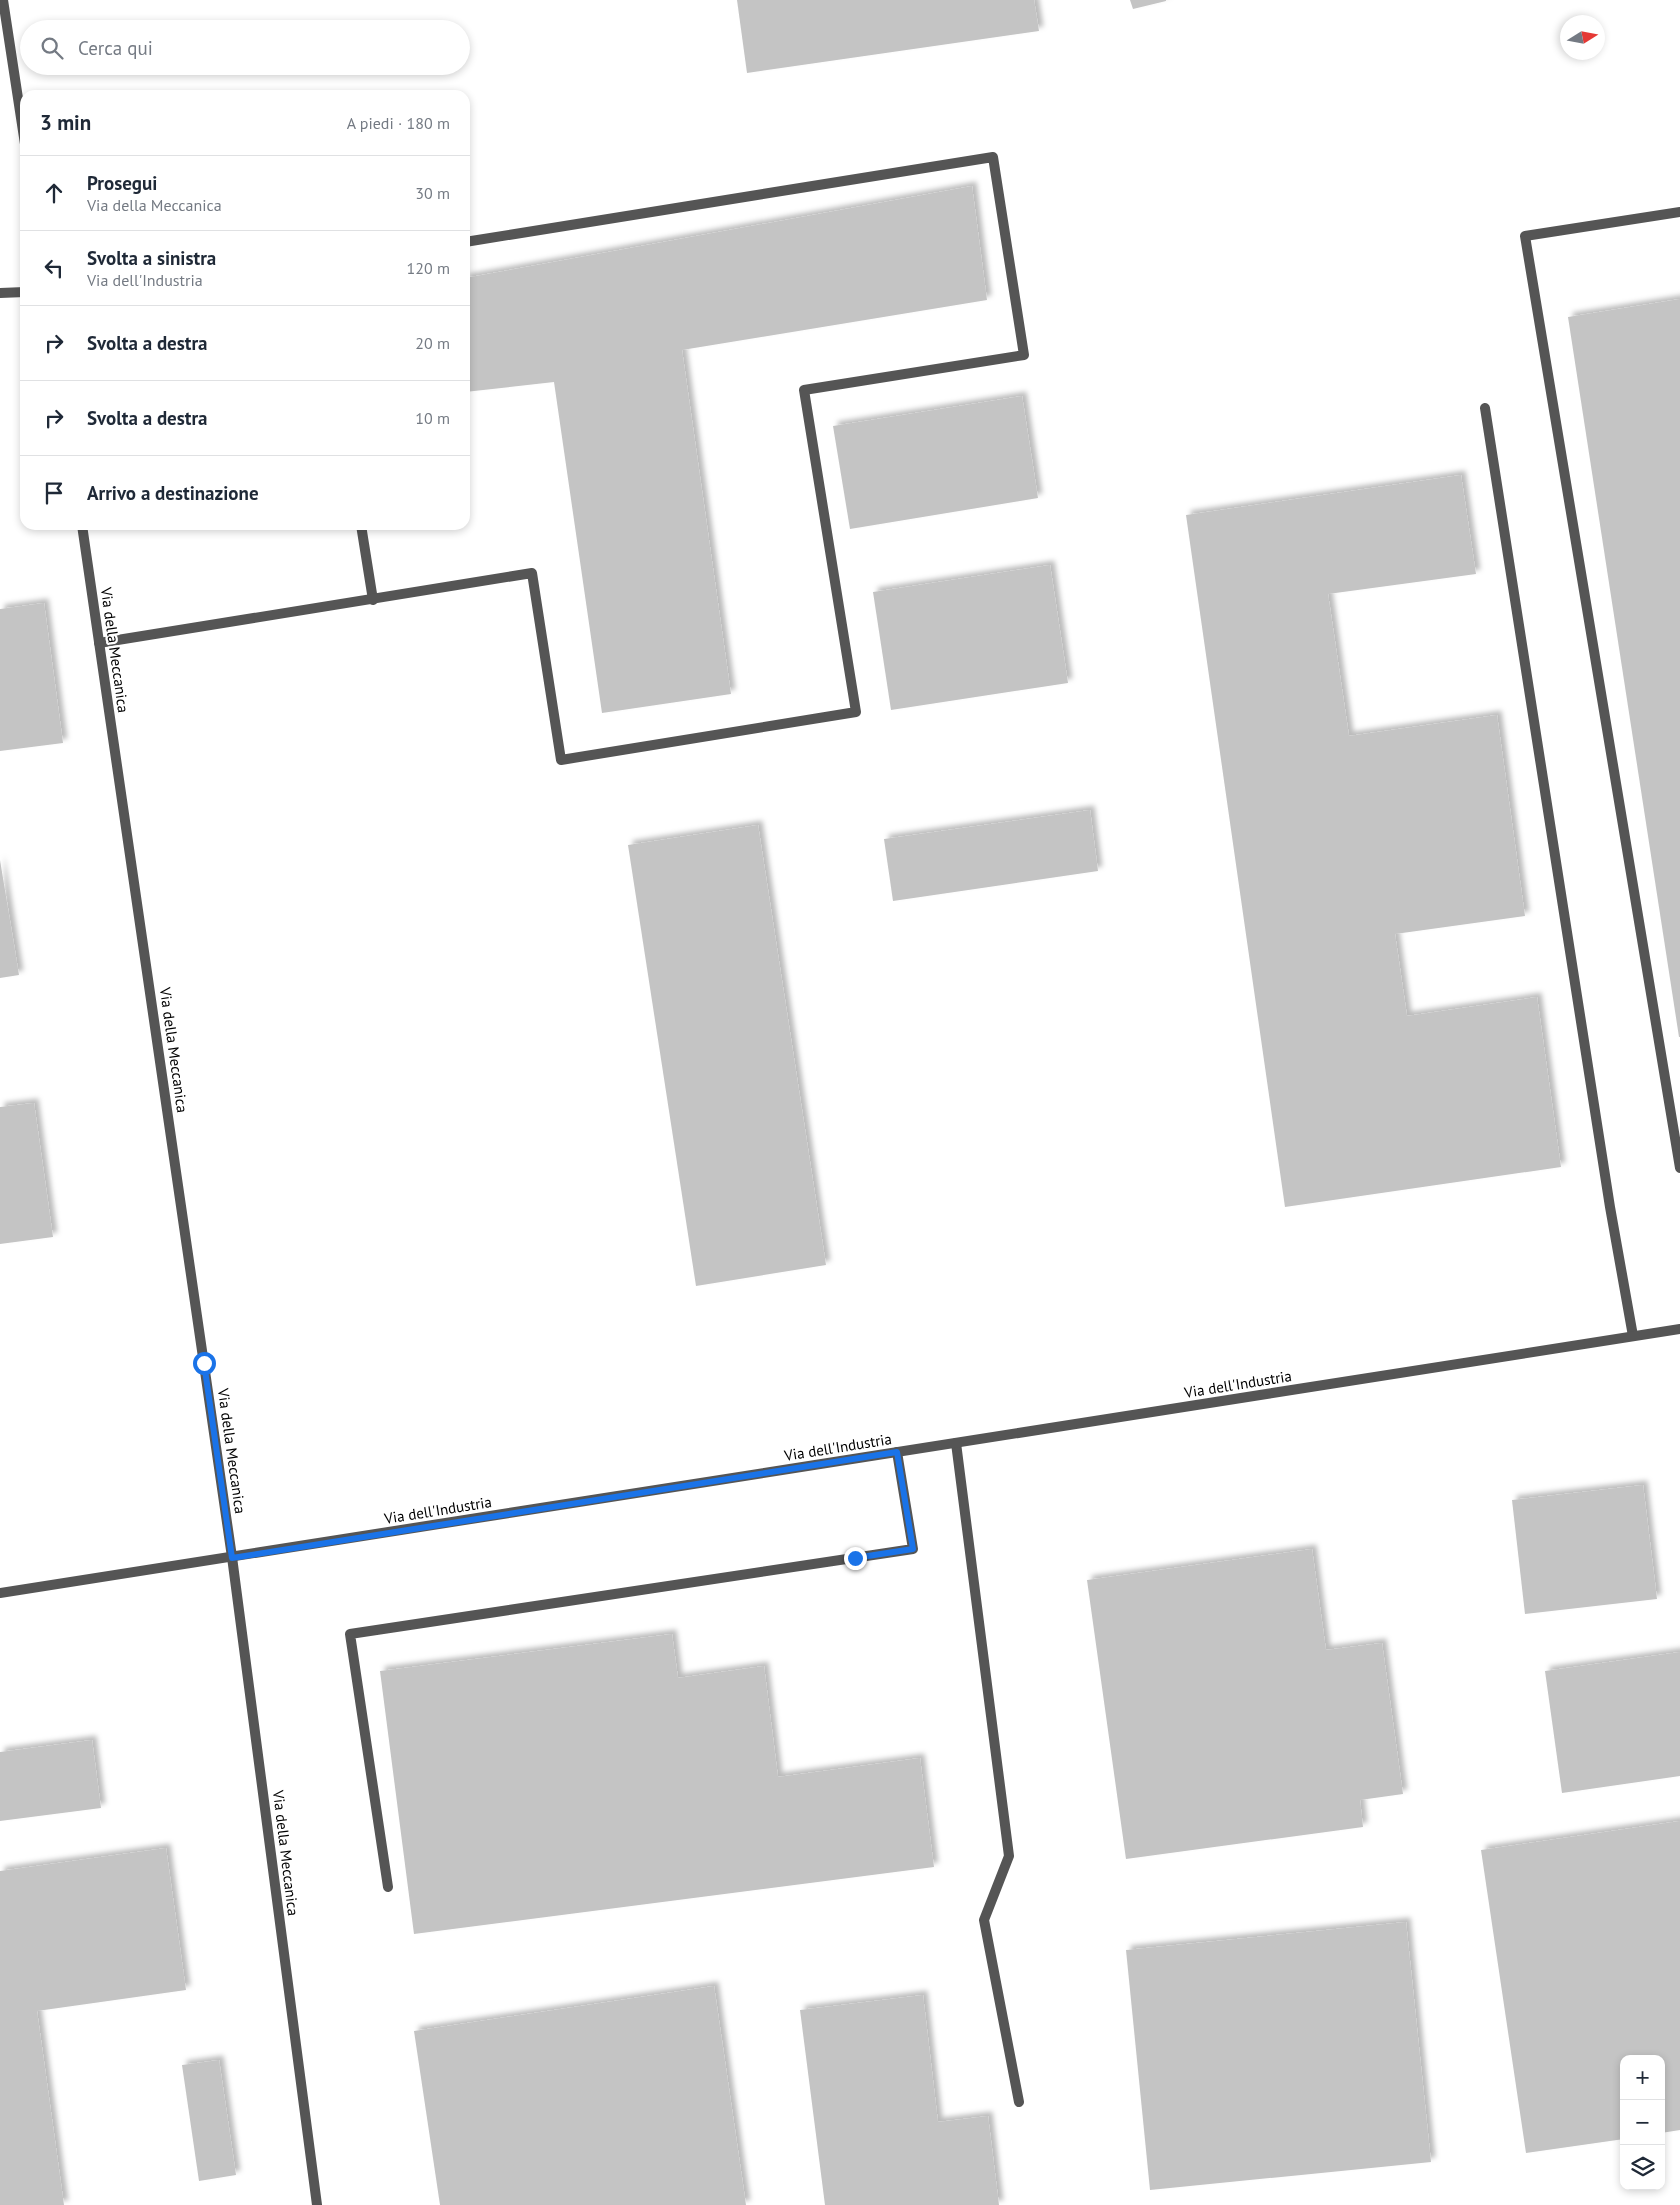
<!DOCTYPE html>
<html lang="it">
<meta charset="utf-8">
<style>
body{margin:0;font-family:"PT Sans",sans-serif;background:#f6f6f7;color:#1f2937}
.controls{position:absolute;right:15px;bottom:15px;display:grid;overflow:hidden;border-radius:10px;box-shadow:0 2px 8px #0003}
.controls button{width:45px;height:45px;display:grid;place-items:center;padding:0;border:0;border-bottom:1px solid #e0e1e3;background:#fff;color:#1f2937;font:25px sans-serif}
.compass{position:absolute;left:1560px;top:15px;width:45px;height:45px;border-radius:50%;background:#fff;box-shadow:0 2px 8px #0003;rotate:79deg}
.stop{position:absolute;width:15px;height:15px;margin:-11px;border:4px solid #1a73e8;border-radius:50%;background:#fff}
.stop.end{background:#1a73e8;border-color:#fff;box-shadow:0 1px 5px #0008}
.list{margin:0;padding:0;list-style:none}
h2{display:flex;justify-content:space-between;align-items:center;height:65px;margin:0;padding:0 20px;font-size:21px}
h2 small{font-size:16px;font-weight:400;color:#747a83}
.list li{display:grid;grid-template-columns:32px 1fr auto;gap:15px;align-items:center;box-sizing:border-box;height:75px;padding:0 20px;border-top:1px solid #e0e1e3}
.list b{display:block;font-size:19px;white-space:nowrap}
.list p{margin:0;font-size:16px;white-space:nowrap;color:#747a83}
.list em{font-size:16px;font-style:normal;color:#747a83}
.icon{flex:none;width:28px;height:28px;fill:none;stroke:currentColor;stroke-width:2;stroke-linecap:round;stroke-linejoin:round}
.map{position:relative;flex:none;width:1680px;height:2205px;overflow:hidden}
.search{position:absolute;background:#fff;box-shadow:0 2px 8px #0003;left:20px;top:20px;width:450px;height:55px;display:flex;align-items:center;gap:12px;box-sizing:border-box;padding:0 18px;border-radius:28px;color:#747a83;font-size:19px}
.panel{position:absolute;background:#fff;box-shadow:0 2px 8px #0003;left:20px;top:90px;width:450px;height:440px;border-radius:15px}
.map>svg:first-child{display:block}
.building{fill:#c4c4c4;filter:url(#shadow)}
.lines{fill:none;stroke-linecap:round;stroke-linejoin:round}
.lane{stroke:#555;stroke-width:10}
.street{stroke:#555;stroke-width:10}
.route{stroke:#1a73e8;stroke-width:6}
.labels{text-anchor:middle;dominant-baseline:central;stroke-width:4.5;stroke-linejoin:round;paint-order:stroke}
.street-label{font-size:15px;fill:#000;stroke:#fff}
</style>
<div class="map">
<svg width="1680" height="2205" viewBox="0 0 1680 2205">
<defs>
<filter id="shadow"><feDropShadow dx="4.5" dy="-4.5" stdDeviation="2.5" flood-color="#0004"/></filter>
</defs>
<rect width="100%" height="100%" fill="#fff"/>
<g class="building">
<polygon points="737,0 1034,0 1039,31 747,73"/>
<polygon points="1130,0 1166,0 1166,1 1133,9"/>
<polygon points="972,186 987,300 682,350 731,694 602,713 554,382 465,392 465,278"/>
<polygon points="1680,299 1680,1037 1679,1037 1568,317"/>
<polygon points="1022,396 1038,498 850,529 833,426"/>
<polygon points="1461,475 1476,574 1328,594 1349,736 1497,715 1525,916 1395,934 1407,1016 1537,997 1561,1167 1285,1207 1186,515"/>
<polygon points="1050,565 1068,683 891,710 873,592"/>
<polygon points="44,603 63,743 0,751 0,609"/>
<polygon points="1090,810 1098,871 893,901 884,839"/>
<polygon points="758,825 826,1265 696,1286 628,845"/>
<polygon points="0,860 19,975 0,978"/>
<polygon points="34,1103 53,1237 0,1244 0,1107"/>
<polygon points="1643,1485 1657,1599 1525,1614 1512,1500"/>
<polygon points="1312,1549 1326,1650 1382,1643 1403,1794 1360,1800 1363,1827 1126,1859 1087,1580"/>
<polygon points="672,1634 678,1678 764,1666 778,1777 920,1758 934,1867 414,1934 380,1671"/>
<polygon points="1680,1652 1680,1776 1562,1793 1545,1671"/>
<polygon points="92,1740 101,1808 0,1821 0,1752"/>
<polygon points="1680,1821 1680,2130 1661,2133 1661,2059 1624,2059 1624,2139 1526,2153 1481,1850"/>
<polygon points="166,1848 186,1990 37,2011 64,2205 0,2205 0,1871"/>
<polygon points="1406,1922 1431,2162 1150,2190 1126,1950"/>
<polygon points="714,1986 746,2205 440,2205 414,2031"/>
<polygon points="923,1995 938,2122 988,2116 999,2205 825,2205 800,2010"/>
<polygon points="219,2060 236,2175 199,2181 182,2065"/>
</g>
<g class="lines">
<g class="lane">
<polyline points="1680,212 1525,236 1680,1168"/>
<polyline points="0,293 25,292"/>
<polyline points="1485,408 1610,1207 1633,1336"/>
<polyline points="361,525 373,600"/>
<polyline points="99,643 532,573 561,760 856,712 804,390 1024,355 993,157 465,242"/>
<polyline points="956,1443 1009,1856 984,1920 1019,2102"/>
<polyline points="388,1887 350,1634 913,1549 897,1452"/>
</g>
<g class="street">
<polyline points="3,0 25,144"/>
<polyline points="82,525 232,1557 317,2205"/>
<polyline points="0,1593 1680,1329"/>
</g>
</g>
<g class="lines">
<polyline class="route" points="204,1363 232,1558 897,1452 913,1549 855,1558"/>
</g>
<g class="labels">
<g class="street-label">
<text transform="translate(115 650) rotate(82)">Via della Meccanica</text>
<text transform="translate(174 1050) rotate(82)">Via della Meccanica</text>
<text transform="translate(1238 1384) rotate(-9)">Via dell'Industria</text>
<text transform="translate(838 1447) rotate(-9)">Via dell'Industria</text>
<text transform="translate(232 1451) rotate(82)">Via della Meccanica</text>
<text transform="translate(438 1510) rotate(-9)">Via dell'Industria</text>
<text transform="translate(286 1853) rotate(83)">Via della Meccanica</text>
</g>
</g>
</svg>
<div class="controls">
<button>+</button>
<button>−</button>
<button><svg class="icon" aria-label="layers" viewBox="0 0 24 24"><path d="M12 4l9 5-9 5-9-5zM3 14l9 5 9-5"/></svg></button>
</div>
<svg class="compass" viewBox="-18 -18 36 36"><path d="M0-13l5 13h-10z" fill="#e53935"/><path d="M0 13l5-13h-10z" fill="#747a83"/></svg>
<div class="stop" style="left:204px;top:1363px"></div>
<div class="stop end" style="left:855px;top:1558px"></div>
<div class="search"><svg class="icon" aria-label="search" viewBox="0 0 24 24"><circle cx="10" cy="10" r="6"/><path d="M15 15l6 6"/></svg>Cerca qui</div>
<section class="panel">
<h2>3 min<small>A piedi · 180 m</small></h2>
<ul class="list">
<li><svg class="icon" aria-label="ahead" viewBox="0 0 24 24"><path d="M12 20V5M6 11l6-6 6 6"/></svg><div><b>Prosegui</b><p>Via della Meccanica</p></div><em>30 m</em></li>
<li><svg class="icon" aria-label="left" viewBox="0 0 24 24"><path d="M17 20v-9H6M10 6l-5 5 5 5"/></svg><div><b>Svolta a sinistra</b><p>Via dell'Industria</p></div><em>120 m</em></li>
<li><svg class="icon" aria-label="right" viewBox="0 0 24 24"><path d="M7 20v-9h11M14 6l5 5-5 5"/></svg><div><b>Svolta a destra</b></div><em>20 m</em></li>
<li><svg class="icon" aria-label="right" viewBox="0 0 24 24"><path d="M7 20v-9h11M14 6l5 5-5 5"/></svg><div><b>Svolta a destra</b></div><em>10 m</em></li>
<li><svg class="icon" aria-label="arrive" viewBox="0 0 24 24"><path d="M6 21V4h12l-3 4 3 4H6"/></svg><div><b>Arrivo a destinazione</b></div></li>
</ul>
</section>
</div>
